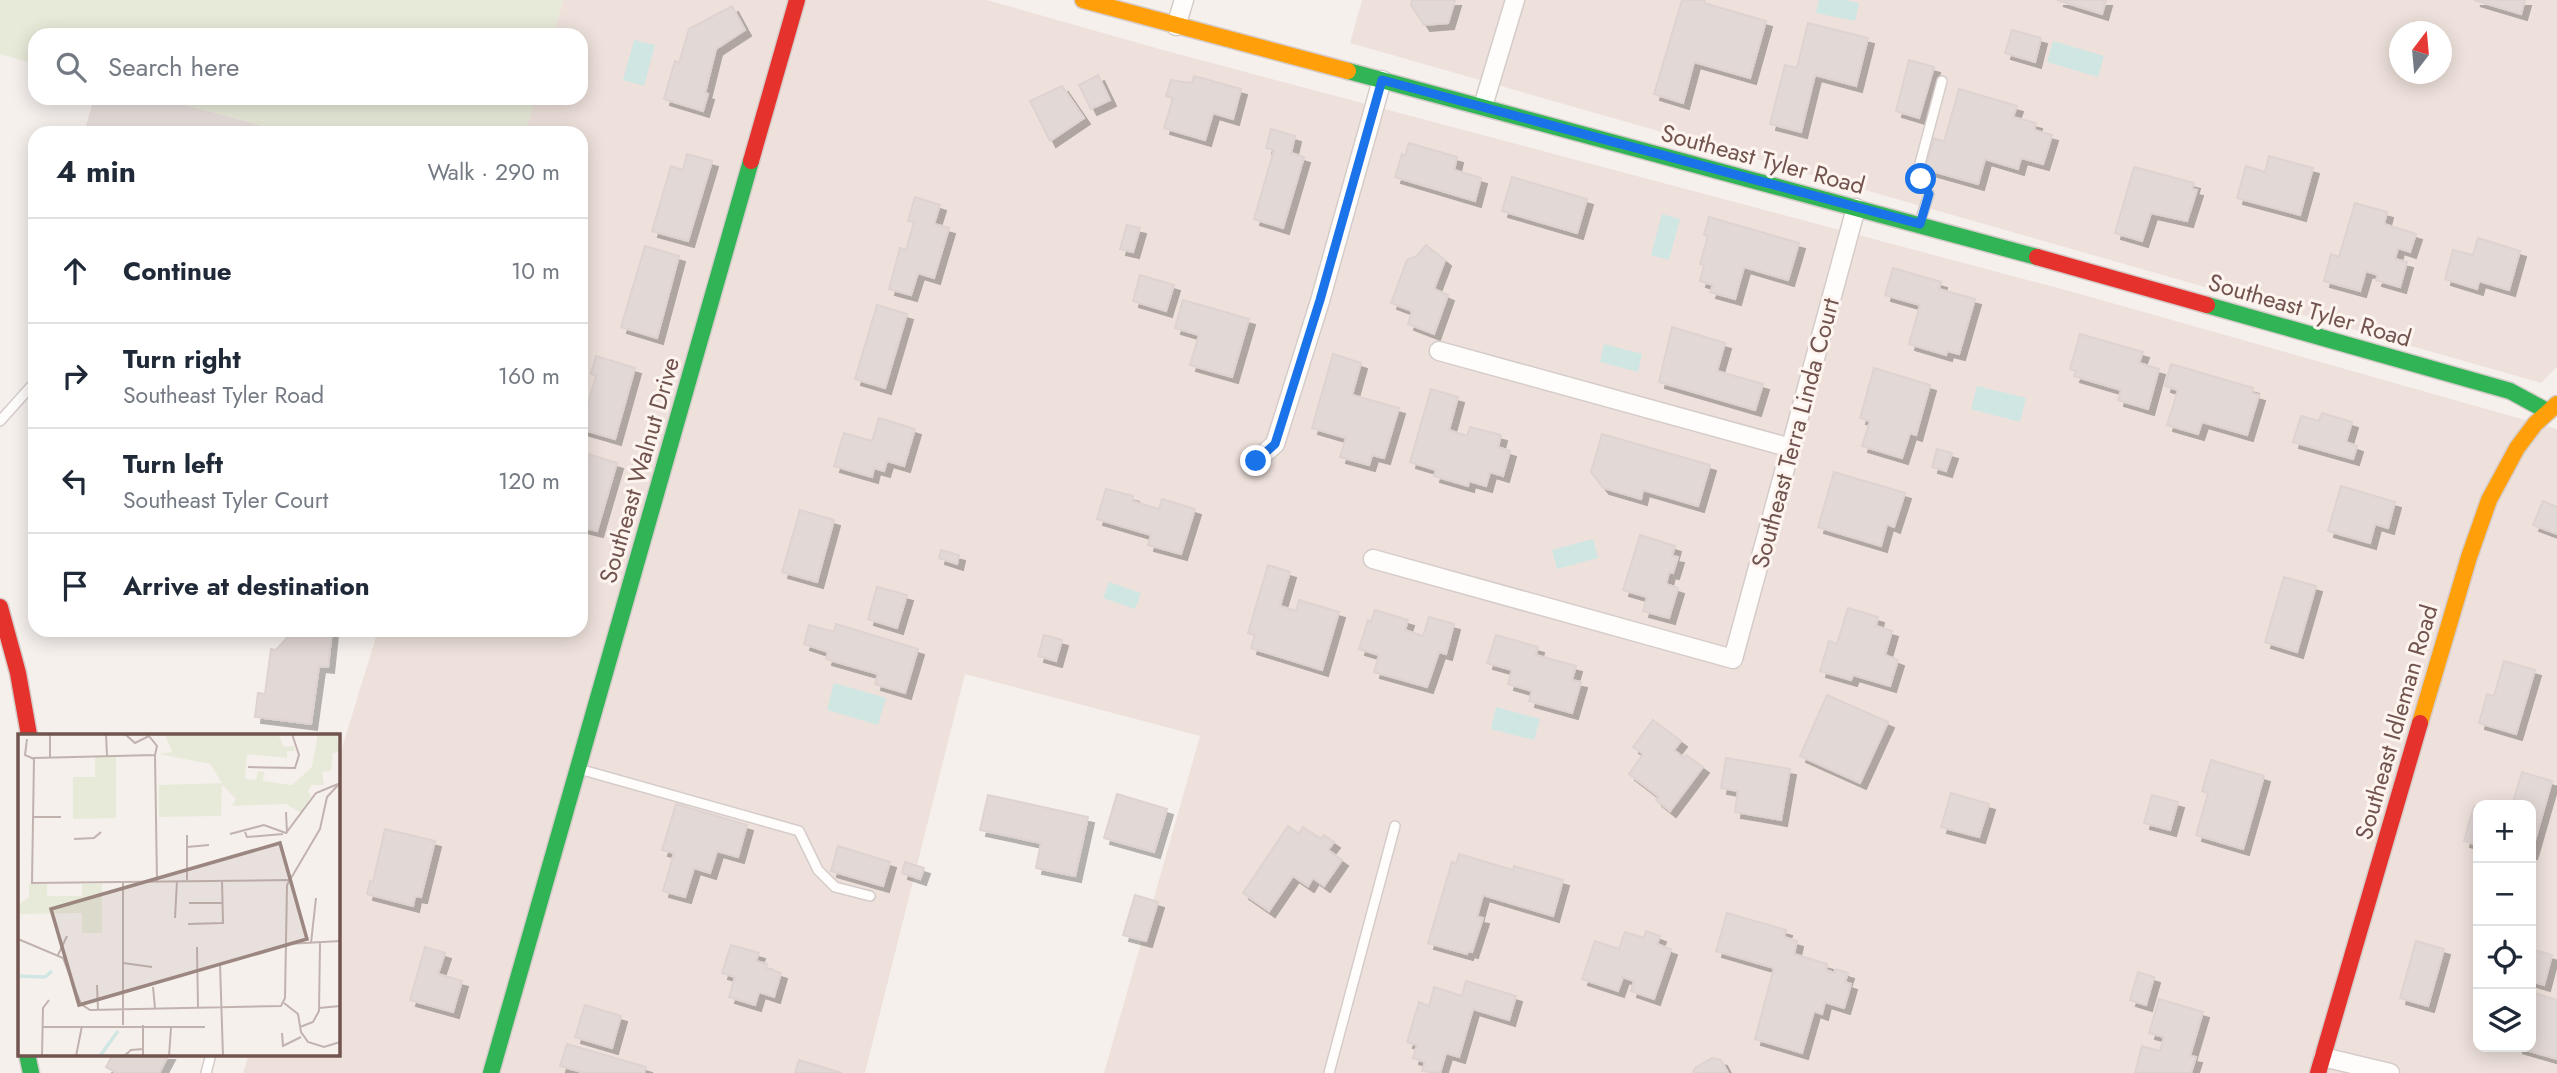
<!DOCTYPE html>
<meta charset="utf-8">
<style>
body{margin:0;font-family:Jost,sans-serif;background:#f6f6f7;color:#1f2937}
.controls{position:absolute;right:21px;bottom:21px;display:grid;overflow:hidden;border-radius:14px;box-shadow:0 4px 18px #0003}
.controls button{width:63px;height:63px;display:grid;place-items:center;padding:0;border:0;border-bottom:2px solid #e0e1e3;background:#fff;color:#1f2937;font:35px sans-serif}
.compass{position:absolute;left:2389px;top:21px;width:63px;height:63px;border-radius:50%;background:#fff;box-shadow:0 4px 18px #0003;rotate:16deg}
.stop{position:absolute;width:21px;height:21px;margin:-16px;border:5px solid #1a73e8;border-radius:50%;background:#fff}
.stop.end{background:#1a73e8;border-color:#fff;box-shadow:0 2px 7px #0008}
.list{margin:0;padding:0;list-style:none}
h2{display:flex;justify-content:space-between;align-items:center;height:91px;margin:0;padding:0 28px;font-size:30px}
h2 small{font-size:23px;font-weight:400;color:#747a83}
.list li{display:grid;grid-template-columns:46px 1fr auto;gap:21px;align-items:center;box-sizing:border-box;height:105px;padding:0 28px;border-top:2px solid #e0e1e3}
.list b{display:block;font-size:26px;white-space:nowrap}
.list p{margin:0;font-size:23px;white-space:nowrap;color:#747a83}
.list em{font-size:23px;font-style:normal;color:#747a83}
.icon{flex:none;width:38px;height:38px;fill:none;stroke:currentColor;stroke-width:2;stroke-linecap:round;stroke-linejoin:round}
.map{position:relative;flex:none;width:2557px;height:1073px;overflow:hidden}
.search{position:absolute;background:#fff;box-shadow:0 4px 18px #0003;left:28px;top:28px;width:560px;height:77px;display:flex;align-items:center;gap:18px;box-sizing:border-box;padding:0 24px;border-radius:21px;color:#747a83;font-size:26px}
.panel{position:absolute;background:#fff;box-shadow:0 4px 18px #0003;left:28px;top:126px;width:560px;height:511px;border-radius:21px}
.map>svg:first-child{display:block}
.residential{fill:#eee1db;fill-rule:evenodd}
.industrial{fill:#e8dfdc}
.green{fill:#e8ead9}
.water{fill:#d0e6e3}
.building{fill:#e2d8d5;stroke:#ded3d0;stroke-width:2;filter:url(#shadow)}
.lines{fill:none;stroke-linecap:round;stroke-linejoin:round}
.lane-casing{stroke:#d5ccca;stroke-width:12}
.street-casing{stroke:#d5ccca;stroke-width:21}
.fast-casing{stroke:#d5ccca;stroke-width:19}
.slow-casing{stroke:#d5ccca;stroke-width:19}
.jam-casing{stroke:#d5ccca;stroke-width:19}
.lane{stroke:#fefdfc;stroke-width:9}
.street{stroke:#fefdfc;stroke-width:18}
.fast{stroke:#30b455;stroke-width:16}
.slow{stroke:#ff9f0a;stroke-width:16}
.jam{stroke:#e5322d;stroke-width:16}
.route{stroke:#1a73e8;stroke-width:9}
.labels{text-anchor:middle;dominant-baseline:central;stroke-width:6;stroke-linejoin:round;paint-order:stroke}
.street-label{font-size:24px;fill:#72544f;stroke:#fdf4ef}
.inset-river{fill:none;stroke:#d0e6e3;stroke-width:3.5}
.inset-road{fill:none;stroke:#c1b2ae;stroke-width:2}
.view{fill:#9b8680;fill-opacity:0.15;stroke:#9b8680;stroke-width:3.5}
.inset-edge{fill:none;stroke:#72544f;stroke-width:3.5}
</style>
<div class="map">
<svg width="2557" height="1073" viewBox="0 0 2557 1073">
<defs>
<filter id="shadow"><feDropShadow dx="6" dy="6" stdDeviation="0" flood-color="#0004"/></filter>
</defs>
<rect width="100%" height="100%" fill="#f6f0ed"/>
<g class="residential">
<path d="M563,0H987L1163,50L2073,292L2557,429V1073H1104L1200,736L965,674L865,1073H243L249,1054H338V761L378,630H581V133H525L535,98H581V35H553ZM2478,805H2531V1047H2478Z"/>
<path d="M1362,0H2557V367L2541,383L1350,43ZM2400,32H2442V74H2400Z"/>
</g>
<polygon class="industrial" points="94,98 159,98 289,133 84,133"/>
<g class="green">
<polygon points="0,0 563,0 553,35 35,35 35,64 0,54"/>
<polygon points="159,98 535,98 525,133 289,133"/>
</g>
<g class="water">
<polygon points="1819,0 1846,0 1859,3 1855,21 1816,13"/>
<polygon points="634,40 655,45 644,86 623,80"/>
<polygon points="2053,41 2104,56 2098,77 2047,62"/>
<polygon points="1662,214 1680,219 1669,260 1651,255"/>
<polygon points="1604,344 1642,354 1638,372 1600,362"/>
<polygon points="1977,386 2026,398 2020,422 1971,409"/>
<polygon points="1593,539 1598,558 1557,569 1552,550"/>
<polygon points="1109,582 1141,593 1135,609 1103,598"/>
<polygon points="834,683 886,698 878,725 827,710"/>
<polygon points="1496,707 1540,719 1534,740 1491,729"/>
</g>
<g class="building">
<polygon points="1412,0 1455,0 1448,23 1424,25 1411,5"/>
<polygon points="1682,0 1705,0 1704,3 1766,21 1750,78 1694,62 1683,103 1654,94"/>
<polygon points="2057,0 2106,0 2102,14"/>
<polygon points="2474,0 2525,0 2521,14"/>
<polygon points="732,6 745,30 716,49 705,93 708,94 703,111 664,99 675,61 679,63 689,29"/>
<polygon points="1808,23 1868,38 1856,86 1815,75 1801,132 1770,124 1785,65 1797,68"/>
<polygon points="2012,30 2041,38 2035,62 2005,53"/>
<polygon points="1909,60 1934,67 1919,118 1896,111"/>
<polygon points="1098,75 1110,100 1091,109 1079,85"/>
<polygon points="1194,76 1241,89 1233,119 1213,113 1205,140 1164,128 1173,98 1166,96 1171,80 1192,83"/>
<polygon points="1062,86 1084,118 1050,141 1030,101"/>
<polygon points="1959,89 2017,106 2013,117 2036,123 2034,130 2052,135 2043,164 2021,158 2018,169 1985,159 1978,184 1925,169 1934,138 1944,142"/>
<polygon points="1271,129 1295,136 1291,153 1304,157 1283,228 1254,219 1274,150 1266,148"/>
<polygon points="1409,143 1457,157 1454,170 1481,178 1475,201 1395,177 1402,154 1405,156"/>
<polygon points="687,154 712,161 688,241 652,231 671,166 683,170"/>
<polygon points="2269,156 2313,168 2300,215 2237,198 2246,166 2265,172"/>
<polygon points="2134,167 2194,183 2192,189 2197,190 2187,221 2151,213 2142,241 2115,233"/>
<polygon points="1512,177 1587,199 1577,233 1502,211"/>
<polygon points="915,197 940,205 934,224 949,228 934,278 918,273 911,295 889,289 900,248 906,250 914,222 908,221"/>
<polygon points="2355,203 2387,212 2384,224 2416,234 2410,252 2398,248 2395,259 2407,262 2400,287 2376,280 2378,275 2366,271 2360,291 2324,281 2331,254 2339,257"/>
<polygon points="1709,217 1799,243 1788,280 1744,267 1735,299 1710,292 1713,285 1700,281 1704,265 1700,264 1708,236 1704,235"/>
<polygon points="1127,225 1140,228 1133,252 1120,249"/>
<polygon points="2478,238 2520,251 2509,290 2479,281 2477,289 2445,279 2453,250 2473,255"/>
<polygon points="1426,245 1445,260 1434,289 1448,295 1434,334 1408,324 1412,311 1391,303 1407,260 1417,256"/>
<polygon points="645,246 679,256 657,338 621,327"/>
<polygon points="1893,268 1941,282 1939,289 1975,299 1959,354 1947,351 1946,355 1909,344 1920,305 1885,295"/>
<polygon points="1140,275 1174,285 1166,311 1133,301"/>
<polygon points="1183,300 1249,319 1232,377 1190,365 1199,335 1175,328"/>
<polygon points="877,305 907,314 885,388 855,379"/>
<polygon points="1672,327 1725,343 1717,371 1763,384 1755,410 1659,382"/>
<polygon points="2080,334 2143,352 2139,363 2159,369 2148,409 2118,400 2121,390 2074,376 2076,371 2070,369"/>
<polygon points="1333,354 1361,363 1352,395 1399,408 1384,458 1372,455 1369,465 1340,457 1346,438 1312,428"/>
<polygon points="596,356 635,368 615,439 581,429 596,376 591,374"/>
<polygon points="2171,364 2253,388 2252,393 2259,395 2247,435 2202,422 2198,434 2167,425 2178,390 2165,386"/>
<polygon points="1874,368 1930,385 1916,435 1910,433 1902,458 1862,446 1870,421 1860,418"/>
<polygon points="1431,389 1458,397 1449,430 1467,436 1470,427 1501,435 1498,447 1510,451 1503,476 1490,472 1486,486 1469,481 1468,486 1434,476 1436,470 1410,462"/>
<polygon points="2322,413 2352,422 2346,442 2357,446 2353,459 2293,442 2301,416 2319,421"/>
<polygon points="879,418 915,429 904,466 887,461 884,471 874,468 872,477 834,466 844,433 872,441"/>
<polygon points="1602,434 1710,465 1698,506 1643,490 1641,499 1603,488 1591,472"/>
<polygon points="1937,449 1952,453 1946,471 1932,467"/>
<polygon points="581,452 617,463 597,531 581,527"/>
<polygon points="1834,472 1905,493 1894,527 1887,524 1881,546 1818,527"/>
<polygon points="2341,486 2395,502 2388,528 2375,524 2370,543 2328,531"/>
<polygon points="1106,489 1133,496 1132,501 1159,509 1162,499 1195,509 1181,554 1148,545 1151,535 1097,519"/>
<polygon points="2543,501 2557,507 2557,534 2533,525"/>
<polygon points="800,510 834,520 817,582 782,572"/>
<polygon points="1640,535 1675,546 1672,556 1678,557 1673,573 1669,572 1666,584 1678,588 1669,618 1643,611 1647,597 1623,590"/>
<polygon points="941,550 959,555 957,564 939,558"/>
<polygon points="1268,565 1290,572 1280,606 1296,611 1299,600 1339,612 1322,670 1251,648 1255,635 1248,633"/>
<polygon points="2284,577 2316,586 2297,652 2265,642"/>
<polygon points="877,587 907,595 897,628 868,619"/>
<polygon points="1848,608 1878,617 1876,626 1892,631 1885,655 1898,660 1890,686 1853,675 1851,680 1820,671 1829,641 1837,644"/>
<polygon points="1375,610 1408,620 1405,630 1423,636 1429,617 1454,624 1446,654 1439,652 1427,687 1374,672 1379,655 1359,649 1368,620 1371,621"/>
<polygon points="836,624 918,649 905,693 875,684 878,674 826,659 828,652 804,644 809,625 834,632"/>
<polygon points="294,630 332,630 328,667 319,666 311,724 255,717 258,693 265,694 271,649 276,650"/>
<polygon points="1044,635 1062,640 1056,661 1038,656"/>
<polygon points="1496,635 1538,647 1536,655 1576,666 1572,680 1581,682 1572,713 1529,701 1532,691 1508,684 1512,670 1487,663"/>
<polygon points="2504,661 2535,670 2516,734 2479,723 2487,694 2494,696"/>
<polygon points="1827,695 1888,722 1860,783 1800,756"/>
<polygon points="1653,720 1681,741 1674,750 1684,758 1686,755 1703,767 1670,811 1656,800 1659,797 1629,774 1643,754 1633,747"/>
<polygon points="1726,758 1790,769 1781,820 1735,812 1738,791 1721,788"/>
<polygon points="2211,760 2264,776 2243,849 2196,835 2208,793 2202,791"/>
<polygon points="2522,772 2552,781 2531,854 2531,805 2512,805"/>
<polygon points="1951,793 1989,804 1979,837 1941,827"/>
<polygon points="1117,794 1167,809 1154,852 1104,838"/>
<polygon points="988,795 1088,817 1075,876 1036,868 1041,843 980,830"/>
<polygon points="2152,795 2178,802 2170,830 2144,823"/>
<polygon points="676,804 747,825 738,857 717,851 710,873 694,868 685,897 663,891 674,853 662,850"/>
<polygon points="2474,806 2478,807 2478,845 2464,841"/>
<polygon points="1288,826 1299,834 1303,827 1321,839 1324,835 1334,842 1328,850 1342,860 1324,886 1313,878 1308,886 1293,876 1269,911 1243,893"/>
<polygon points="385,829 435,841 421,897 415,896 413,906 367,894 370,881 373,882"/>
<polygon points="838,846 890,862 883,886 831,871"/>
<polygon points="1459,854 1513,870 1514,866 1563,880 1553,916 1483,895 1477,917 1483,918 1472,952 1468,951 1467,954 1428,943 1452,862 1456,864"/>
<polygon points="905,862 924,868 920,879 902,873"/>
<polygon points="1135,895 1158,902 1146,941 1123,935"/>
<polygon points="1727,913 1786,930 1784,937 1797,941 1794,954 1827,964 1826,970 1835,973 1836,969 1848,973 1845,982 1851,984 1844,1008 1825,1002 1822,1014 1814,1011 1802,1053 1755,1039 1774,968 1716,951"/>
<polygon points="1646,931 1660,936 1657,944 1671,949 1654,999 1631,991 1634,981 1623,977 1618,991 1582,979 1595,941 1619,949 1625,932 1644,938"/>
<polygon points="2416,941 2444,949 2428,1006 2400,998"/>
<polygon points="731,945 759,953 756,961 767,964 766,968 781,973 774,997 759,992 755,1005 729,997 735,977 722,973"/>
<polygon points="425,947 445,953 438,974 462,981 453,1012 410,1000"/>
<polygon points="2531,949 2552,955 2544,985 2531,981"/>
<polygon points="2138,972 2154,977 2146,1005 2130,1000"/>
<polygon points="1466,981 1516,996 1509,1020 1473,1009 1459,1057 1446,1053 1440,1073 1422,1071 1425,1062 1413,1058 1417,1045 1407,1042 1419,1002 1429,1006 1434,987 1462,996"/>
<polygon points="2531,992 2557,1000 2557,1059 2516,1047 2531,1047"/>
<polygon points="2159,999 2203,1012 2190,1056 2196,1057 2191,1073 2135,1073 2142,1046 2160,1051 2164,1037 2149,1033"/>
<polygon points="585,1005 621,1016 612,1048 575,1037"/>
<polygon points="567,1044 646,1067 644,1073 585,1073 560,1066"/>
<polygon points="113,1054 169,1054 159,1073 117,1073 106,1067"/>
<polygon points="1712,1058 1721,1060 1728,1073 1693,1073 1695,1068"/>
<polygon points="799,1060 842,1073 795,1073"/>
</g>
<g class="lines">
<g class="lane-casing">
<g id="lane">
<polyline points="1920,222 1929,194 1918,171 1942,81"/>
<polyline points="0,421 35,382"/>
<polyline points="579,769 799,831 818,870 835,887 870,896"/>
<polyline points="206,1073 211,1054"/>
<polyline points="1329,1073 1395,826"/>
</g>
</g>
<g class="street-casing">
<g id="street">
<polyline points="1176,26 1184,0"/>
<polyline points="1483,106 1515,0"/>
<polyline points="1439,351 1791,448"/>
<polyline points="1256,461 1275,444 1320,301 1382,80"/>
<polyline points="1373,559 1733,659 1856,208"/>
<polyline points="2323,1057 2390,1073"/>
</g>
</g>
<g class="fast-casing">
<g id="fast">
<polyline points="1348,71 2037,257"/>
<polyline points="2207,305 2510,391 2547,411"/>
<polyline points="27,1054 31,1073"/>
<polyline points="491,1073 751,161"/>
</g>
</g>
<g class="slow-casing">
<g id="slow">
<polyline points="1083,0 1348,71"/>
<polyline points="2420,723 2469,557 2489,500 2517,448 2535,424 2557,404"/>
</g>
</g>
<g class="jam-casing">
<g id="jam">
<polyline points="751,161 797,0"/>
<polyline points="2037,257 2207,305"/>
<polyline points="0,607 18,673 29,735"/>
<polyline points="2318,1073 2420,723"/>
</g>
</g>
<use href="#lane" class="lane"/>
<use href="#street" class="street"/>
<use href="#fast" class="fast"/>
<use href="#slow" class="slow"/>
<use href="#jam" class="jam"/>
</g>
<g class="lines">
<polyline class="route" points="1256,461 1275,444 1320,300 1382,80 1920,224 1929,194 1921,179"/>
</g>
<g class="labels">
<g class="street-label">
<text transform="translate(1763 159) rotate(15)">Southeast Tyler Road</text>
<text transform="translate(2310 310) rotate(16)">Southeast Tyler Road</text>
<text transform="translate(1795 433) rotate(-75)">Southeast Terra Linda Court</text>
<text transform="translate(639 470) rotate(-74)">Southeast Walnut Drive</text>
<text transform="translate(2396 722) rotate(-74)">Southeast Idleman Road</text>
</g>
</g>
<g transform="translate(18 734)">
<rect width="322" height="322" fill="#f6f0ed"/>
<path d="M147,0H260L266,13L276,12L277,17H269V24L229,20L227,45L238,46L240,37L246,38L245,47L274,51L294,33L300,0H319L322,18L315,19L313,37L304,38L306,51H294L290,57L293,62L283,79L268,70L214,72L218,65L204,51L203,82L141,83V51L204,49L192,30L141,20L154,18ZM77,23H98V84L55,85V43H77ZM11,150H29V162H64V150H84V199H64V179L1,180L0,171L11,163Z" fill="#e8ead9"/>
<path class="inset-river" d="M0,242L27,243L34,237M82,322L100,297"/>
<path class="inset-road" d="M88,0L89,22M107,0L117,9L131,2M131,2L139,12L137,21M9,5L7,21L16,25M137,21L16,24L14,149L271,146M137,21L139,147M32,23V0M230,33L277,34L281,21L274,0M268,78L269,99M14,83H43M227,98L229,103L265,100M212,100L246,91L268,99L298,59L320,50M56,105L76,104L83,98M169,113L191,111M169,146V101M105,147V291M171,169H205M157,184L159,147M170,190L205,189L204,146M0,205L45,224L63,270L72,276L263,272L267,264L269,151L302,95L309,63L322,49M293,209L298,164M269,210L322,207M179,213L180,274M40,221L49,202M105,229L134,233M202,230L205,322M79,251L80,276M135,253L137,274M266,269L280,280L283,298L290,308L306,313L322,308M301,274L322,272M125,291V322M25,293H187M282,293L295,288L301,277L302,209M264,299L265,312L283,303M24,322L25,274L31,266M58,322L64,292M106,322L113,316L125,315M151,322L153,294"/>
<path class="view" d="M262,109L289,205L61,271L33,175Z"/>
<rect width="322" height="322" class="inset-edge"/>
</g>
</svg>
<div class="controls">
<button>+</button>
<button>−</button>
<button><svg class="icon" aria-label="locate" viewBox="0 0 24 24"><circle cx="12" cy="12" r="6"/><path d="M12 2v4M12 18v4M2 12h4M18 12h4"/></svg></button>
<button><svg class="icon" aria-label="layers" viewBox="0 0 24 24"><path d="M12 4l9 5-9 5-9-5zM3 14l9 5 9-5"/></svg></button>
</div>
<svg class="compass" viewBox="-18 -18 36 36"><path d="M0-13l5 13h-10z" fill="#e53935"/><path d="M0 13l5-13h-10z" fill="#747a83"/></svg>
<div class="stop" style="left:1921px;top:179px"></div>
<div class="stop end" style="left:1256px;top:461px"></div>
<div class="search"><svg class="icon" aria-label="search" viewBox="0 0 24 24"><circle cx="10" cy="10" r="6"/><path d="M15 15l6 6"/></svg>Search here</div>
<section class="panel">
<h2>4 min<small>Walk · 290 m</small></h2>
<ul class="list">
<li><svg class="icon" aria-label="ahead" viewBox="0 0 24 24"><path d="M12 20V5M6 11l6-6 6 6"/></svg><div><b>Continue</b></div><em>10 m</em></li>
<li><svg class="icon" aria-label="right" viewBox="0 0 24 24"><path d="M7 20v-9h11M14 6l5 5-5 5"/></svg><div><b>Turn right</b><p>Southeast Tyler Road</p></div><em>160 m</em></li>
<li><svg class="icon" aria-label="left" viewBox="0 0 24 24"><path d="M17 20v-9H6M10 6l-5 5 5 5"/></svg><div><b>Turn left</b><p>Southeast Tyler Court</p></div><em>120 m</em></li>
<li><svg class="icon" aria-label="arrive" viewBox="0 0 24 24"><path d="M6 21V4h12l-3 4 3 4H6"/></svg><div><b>Arrive at destination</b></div></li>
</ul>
</section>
</div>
